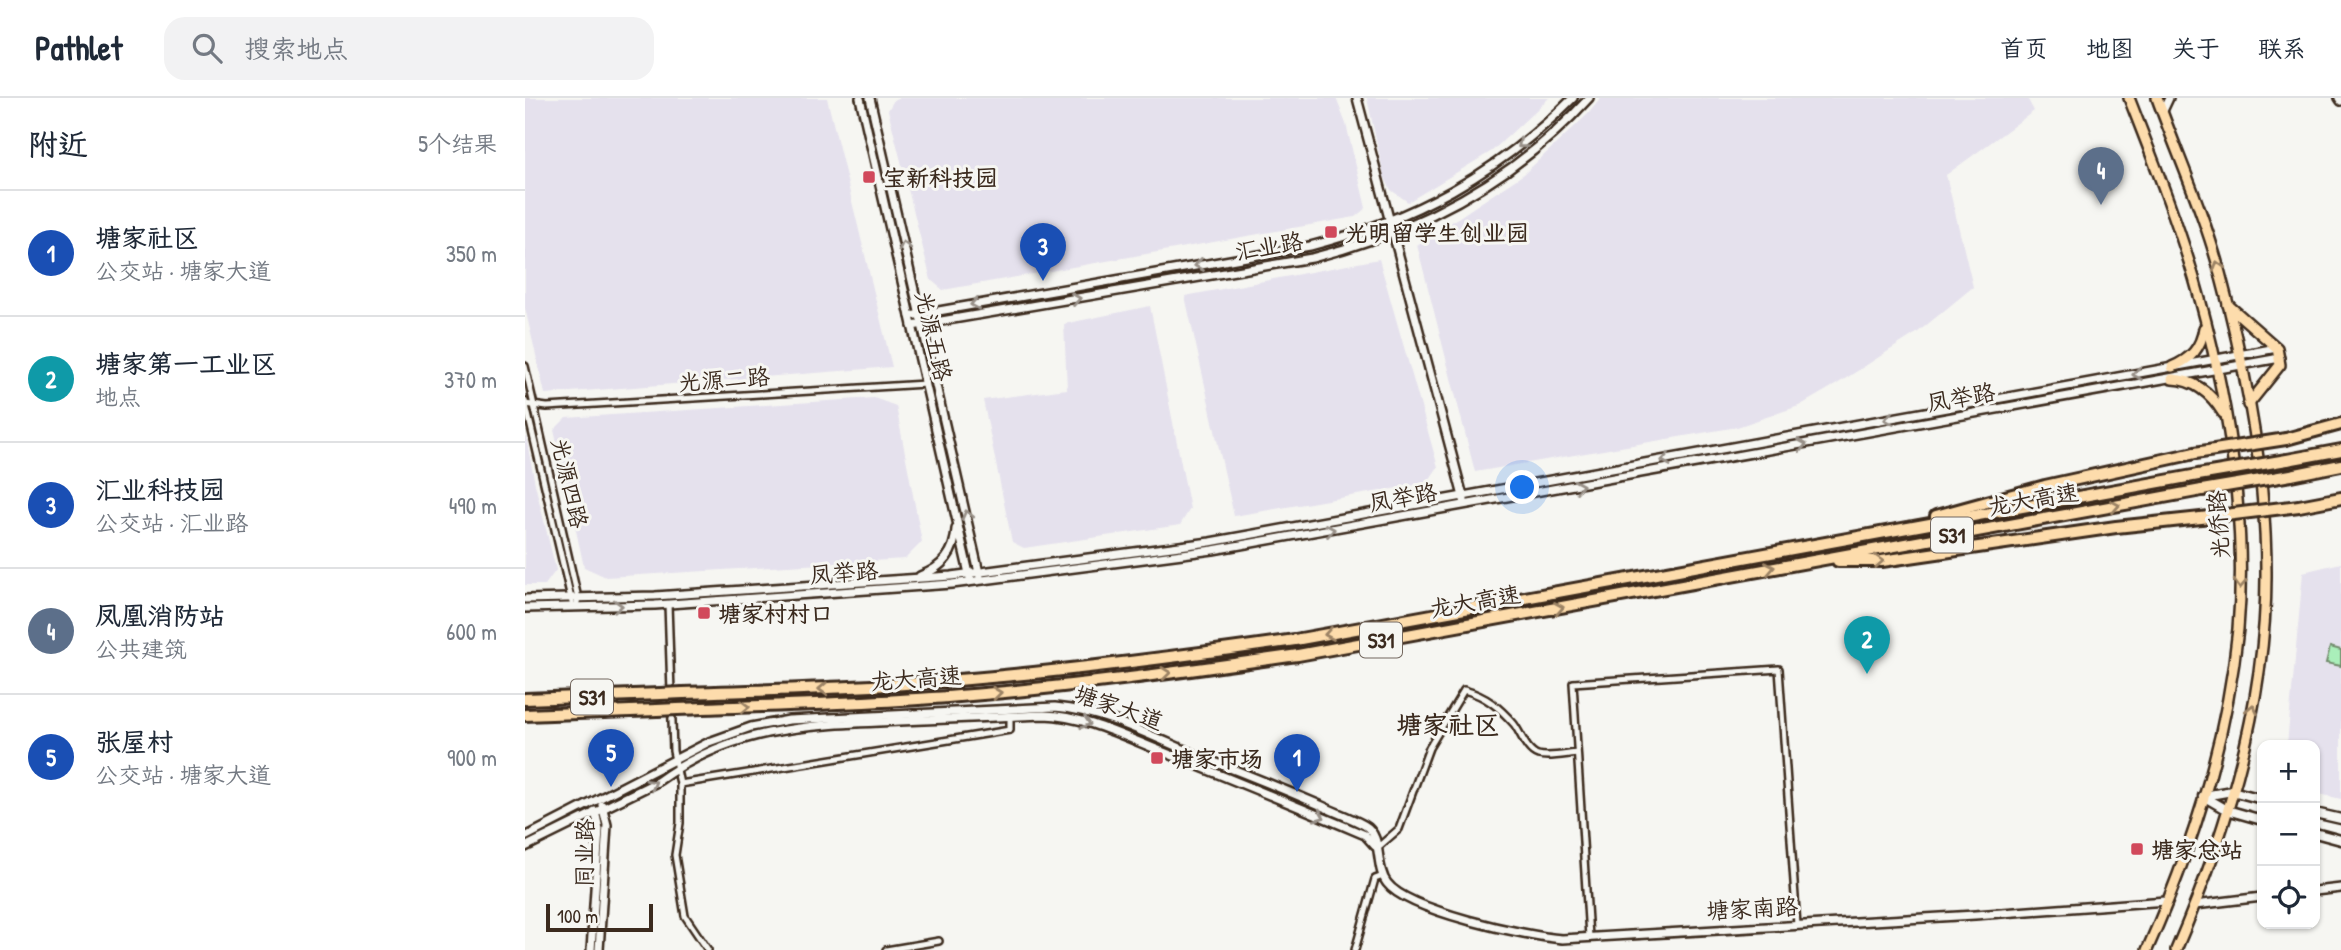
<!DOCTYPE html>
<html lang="zh">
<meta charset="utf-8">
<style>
body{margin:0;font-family:"Patrick Hand","LXGW WenKai TC",sans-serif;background:#f2f2f3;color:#1f2937}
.controls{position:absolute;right:21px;bottom:21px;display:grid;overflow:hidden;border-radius:14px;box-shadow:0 2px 5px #0004}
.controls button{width:63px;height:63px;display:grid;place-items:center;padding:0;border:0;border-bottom:2px solid #e0e1e3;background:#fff;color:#1f2937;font:35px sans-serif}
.scale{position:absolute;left:21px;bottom:18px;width:107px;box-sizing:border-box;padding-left:7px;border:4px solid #3b2a1e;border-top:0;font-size:19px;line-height:24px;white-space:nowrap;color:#3b2a1e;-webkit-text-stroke:5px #f6f6f2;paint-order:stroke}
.you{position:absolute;left:998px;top:390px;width:24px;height:24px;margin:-18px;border:5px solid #fff;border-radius:50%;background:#1a73e8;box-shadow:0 0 0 10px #1a73e833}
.badge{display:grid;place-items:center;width:46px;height:46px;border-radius:50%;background:#d1495b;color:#fff;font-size:23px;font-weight:700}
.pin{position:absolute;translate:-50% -58px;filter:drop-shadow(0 2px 4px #0008)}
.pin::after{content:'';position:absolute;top:37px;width:24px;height:21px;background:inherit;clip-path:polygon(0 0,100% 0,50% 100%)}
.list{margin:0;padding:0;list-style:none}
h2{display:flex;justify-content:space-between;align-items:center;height:91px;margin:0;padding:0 28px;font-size:30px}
h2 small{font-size:23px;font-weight:400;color:#747a83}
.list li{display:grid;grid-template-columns:46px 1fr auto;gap:21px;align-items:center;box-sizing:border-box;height:126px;padding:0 28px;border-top:2px solid #e0e1e3}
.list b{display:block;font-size:26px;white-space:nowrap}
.list p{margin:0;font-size:23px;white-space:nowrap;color:#747a83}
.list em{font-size:23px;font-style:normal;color:#747a83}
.icon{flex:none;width:38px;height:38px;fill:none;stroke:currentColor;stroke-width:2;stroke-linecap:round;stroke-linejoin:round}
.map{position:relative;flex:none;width:1816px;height:852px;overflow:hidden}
header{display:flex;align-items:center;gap:42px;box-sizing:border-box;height:98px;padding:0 35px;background:#fff;border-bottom:2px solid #e0e1e3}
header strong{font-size:33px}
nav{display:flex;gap:38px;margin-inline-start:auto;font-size:24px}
.search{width:490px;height:63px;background:#f2f2f3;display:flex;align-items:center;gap:18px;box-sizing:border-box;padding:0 24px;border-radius:21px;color:#747a83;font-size:26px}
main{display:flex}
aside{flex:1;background:#fff}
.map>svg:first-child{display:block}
.built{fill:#e5e1ed}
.green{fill:#aaefba;stroke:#728c6c;stroke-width:2}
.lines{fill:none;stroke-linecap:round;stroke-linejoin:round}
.minor-casing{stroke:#3b2a1e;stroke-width:10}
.tertiary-casing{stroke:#3b2a1e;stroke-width:12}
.secondary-casing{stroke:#3b2a1e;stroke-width:13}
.primary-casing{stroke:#3b2a1e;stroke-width:14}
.motorway-casing{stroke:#3b2a1e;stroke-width:16}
.minor{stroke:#f6f6f2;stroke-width:5}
.tertiary{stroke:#f6f6f2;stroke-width:7}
.secondary{stroke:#f6f6f2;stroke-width:8}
.primary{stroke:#fddcac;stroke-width:9}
.motorway{stroke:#fddcac;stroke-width:10}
.motorway-bridge-casing{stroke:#3b2a1e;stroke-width:16;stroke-linecap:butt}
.motorway-bridge{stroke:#fddcac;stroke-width:10}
.oneway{stroke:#989088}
.oneway2{stroke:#9c8365}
.poi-dot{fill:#d1495b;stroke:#f6f6f2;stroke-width:2.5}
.labels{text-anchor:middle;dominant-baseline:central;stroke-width:6;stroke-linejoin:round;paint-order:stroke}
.shield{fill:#f6f6f2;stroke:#73675e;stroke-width:2}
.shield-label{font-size:21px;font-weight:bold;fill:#3b2a1e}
.poi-label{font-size:23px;font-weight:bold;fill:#3b2a1e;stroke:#f6f6f2;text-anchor:start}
.street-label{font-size:23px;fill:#3b2a1e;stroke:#f6f6f2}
.quarter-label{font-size:26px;font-weight:bold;fill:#3b2a1e;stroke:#f6f6f2}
</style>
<header>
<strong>Pathlet</strong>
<div class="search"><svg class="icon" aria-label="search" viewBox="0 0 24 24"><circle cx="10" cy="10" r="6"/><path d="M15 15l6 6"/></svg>搜索地点</div>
<nav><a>首页</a><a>地图</a><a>关于</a><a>联系</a></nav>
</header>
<main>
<aside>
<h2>附近<small>5个结果</small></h2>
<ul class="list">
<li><span class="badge" style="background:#1a4fb4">1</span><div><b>塘家社区</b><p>公交站 · 塘家大道</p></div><em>350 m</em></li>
<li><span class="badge" style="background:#0f9aa8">2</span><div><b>塘家第一工业区</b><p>地点</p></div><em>370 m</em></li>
<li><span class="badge" style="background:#1a4fb4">3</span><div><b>汇业科技园</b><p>公交站 · 汇业路</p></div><em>490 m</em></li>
<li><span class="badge" style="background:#5c6f8a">4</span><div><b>凤凰消防站</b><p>公共建筑</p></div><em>600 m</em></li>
<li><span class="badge" style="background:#1a4fb4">5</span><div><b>张屋村</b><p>公交站 · 塘家大道</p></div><em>900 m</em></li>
</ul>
</aside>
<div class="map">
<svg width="1816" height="852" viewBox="0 0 1816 852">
<rect width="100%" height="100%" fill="#f6f6f2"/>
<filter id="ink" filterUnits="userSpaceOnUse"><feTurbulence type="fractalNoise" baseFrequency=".0143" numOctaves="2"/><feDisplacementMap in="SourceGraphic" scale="14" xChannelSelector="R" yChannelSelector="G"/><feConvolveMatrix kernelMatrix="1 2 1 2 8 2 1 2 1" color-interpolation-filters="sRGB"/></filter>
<g filter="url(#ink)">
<g class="built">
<polygon points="0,0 302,0 367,269 20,296 0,210"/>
<polygon points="373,0 811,0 821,26 841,110 830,119 418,192 406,182 363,12 369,2"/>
<polygon points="842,0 1024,0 967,53 883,104 866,92 859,78"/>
<polygon points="1076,0 1502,0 1509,13 1421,77 1448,189 1393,234 1312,286 1274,308 1212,329 950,374 892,147 999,76 1063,16"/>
<polygon points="854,161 913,369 902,385 709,418 660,198"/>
<polygon points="625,208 665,411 655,427 499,450 487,444 458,302 542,291 539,226"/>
<polygon points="349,300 371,308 397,444 380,461 81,479 59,469 29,332 41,320"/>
<polygon points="0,333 10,386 31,472 20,487 0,487"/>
<polygon points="1816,465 1816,701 1790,695 1790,647 1762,647 1778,474"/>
</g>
<g class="green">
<polygon points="1574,62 1586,90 1574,96 1561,68"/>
<polygon points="1805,549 1816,552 1816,568 1801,565"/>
</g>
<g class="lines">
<g class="minor-casing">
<g id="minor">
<polyline points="0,268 53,500 51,509"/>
<polyline points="0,303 48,509"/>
<polyline points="0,306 22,309 400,286"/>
<polyline points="143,506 148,653 155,686"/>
<path d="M852,750L874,731L904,650L939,592C961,598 974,609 989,626C996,635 1001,653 1013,657C1024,660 1041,656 1052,655"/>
<polyline points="1064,839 1048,585 1254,571 1272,827"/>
<polyline points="183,852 160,818 150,757 155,725 155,686 485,632 485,618"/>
<polyline points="361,852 414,843"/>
<polyline points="830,852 850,781 858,778"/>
</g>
</g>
<g class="tertiary-casing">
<g id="tertiary">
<polyline points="335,0 445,480"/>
<polyline points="345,0 455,479"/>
<polyline points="832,0 939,402"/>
<polyline points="1814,0 1816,3"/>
<polyline points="1637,15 1644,0"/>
<path d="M385,218L785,148C888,122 972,76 1048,0"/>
<path d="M387,228L787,160C893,133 990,82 1064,0"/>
<path d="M395,478C417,470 430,455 431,431"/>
<polyline points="0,501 130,498 426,478 685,444 1752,250"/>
<polyline points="0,510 130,507 427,486 688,452 1755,260"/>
<path d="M0,739L184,644L226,629L264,622L530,609C580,613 630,640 676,659C716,674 756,690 795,707C809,714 825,719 839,727C859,738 849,768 862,785C883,813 1001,838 1037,841L1450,817L1641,803"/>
<path d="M0,749L132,684C209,628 283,627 375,623C423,621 471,619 519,617C561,618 602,640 641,655C708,682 774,709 840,737L850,748"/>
<polyline points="1790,793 1816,790"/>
<polyline points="1670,807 1737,799"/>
<polyline points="66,852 74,731 70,713"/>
<polyline points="74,852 82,727 77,707"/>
</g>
</g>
<g class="secondary-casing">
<g id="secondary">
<polyline points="1678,698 1702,712 1737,722"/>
<polyline points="1679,698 1707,693 1737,701"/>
<polyline points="1790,715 1816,721"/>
<polyline points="1790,735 1816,742"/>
</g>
</g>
<g class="primary-casing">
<g id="primary">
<path d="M1604,0C1627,59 1651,119 1669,180C1701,290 1723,416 1713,531C1702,642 1667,751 1622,852"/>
<path d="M1632,0C1653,58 1679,115 1695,175C1720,268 1741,376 1741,473C1742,603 1702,734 1651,852"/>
<polyline points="1703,207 1752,250 1755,267 1723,307"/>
<path d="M1647,269C1666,261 1676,250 1679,230"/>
<path d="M1647,281C1670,282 1686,295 1698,315"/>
</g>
</g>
<g class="motorway-casing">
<g id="motorway">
<polyline points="1761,341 1816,326"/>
<polyline points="1762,362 1816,352"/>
<polyline points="1766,377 1816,367"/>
<polyline points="1774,408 1816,400"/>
<polyline points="1411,418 1520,388 1670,355"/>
<polyline points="1313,463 1357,463 1591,429 1676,420"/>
<path d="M158,595C250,592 341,590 433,582C546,573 658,558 770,542L1673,377"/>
<polyline points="0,601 135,596"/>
<path d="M152,611C246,607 340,606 434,598C548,589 660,573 773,557L1677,392"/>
<polyline points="0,617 132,612"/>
</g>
</g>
<use href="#minor" class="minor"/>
<use href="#tertiary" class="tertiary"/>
<use href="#secondary" class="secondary"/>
<use href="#primary" class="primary"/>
<use href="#motorway" class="motorway"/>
<g class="motorway-bridge-casing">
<g id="motorway-bridge">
<polyline points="1670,355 1761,341"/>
<polyline points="1673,377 1762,362"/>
<polyline points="1677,392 1766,377"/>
<polyline points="1676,420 1774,408"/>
<polyline points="135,596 158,595"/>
<polyline points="132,612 152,611"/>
</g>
</g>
<use href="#motorway-bridge" class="motorway-bridge"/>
</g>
<defs><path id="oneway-chevron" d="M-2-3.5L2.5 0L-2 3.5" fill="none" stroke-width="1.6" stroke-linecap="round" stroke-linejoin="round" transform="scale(1.75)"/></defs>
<g class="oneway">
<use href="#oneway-chevron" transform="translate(997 46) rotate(141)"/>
<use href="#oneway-chevron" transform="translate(379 148) rotate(-103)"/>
<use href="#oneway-chevron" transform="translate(674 167) rotate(170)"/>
<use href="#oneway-chevron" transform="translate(551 201) rotate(-10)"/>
<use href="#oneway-chevron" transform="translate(450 206) rotate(170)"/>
<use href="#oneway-chevron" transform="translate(1612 276) rotate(170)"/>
<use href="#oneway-chevron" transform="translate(1364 321) rotate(170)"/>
<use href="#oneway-chevron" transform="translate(1277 347) rotate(-10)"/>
<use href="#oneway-chevron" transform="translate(1141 362) rotate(170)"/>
<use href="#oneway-chevron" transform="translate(1054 388) rotate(-10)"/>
<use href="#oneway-chevron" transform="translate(442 417) rotate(-103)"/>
<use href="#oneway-chevron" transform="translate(805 432) rotate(-10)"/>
<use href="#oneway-chevron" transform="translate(93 508) rotate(-3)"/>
<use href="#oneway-chevron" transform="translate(561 625) rotate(18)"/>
<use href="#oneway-chevron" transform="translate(127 686) rotate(-29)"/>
<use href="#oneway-chevron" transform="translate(795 718) rotate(23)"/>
</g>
<g class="oneway2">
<use href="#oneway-chevron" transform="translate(1693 168) rotate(-107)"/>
<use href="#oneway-chevron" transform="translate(1590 408) rotate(-10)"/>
<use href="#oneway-chevron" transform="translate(1354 463) rotate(-3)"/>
<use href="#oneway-chevron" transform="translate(1245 470) rotate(-11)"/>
<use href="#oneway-chevron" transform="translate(1715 486) rotate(93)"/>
<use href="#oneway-chevron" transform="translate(1034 510) rotate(-10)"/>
<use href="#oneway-chevron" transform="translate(804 536) rotate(170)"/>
<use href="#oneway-chevron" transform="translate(641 575) rotate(-7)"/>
<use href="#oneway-chevron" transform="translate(298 591) rotate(178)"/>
<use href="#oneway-chevron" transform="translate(472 595) rotate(-6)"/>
<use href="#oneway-chevron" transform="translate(220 609) rotate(-1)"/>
<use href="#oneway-chevron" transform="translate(1727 611) rotate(-78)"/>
</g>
</g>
<g class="poi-dot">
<rect x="337" y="72" width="14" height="14" rx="3.5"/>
<rect x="799" y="127" width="14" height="14" rx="3.5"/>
<rect x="172" y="508" width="14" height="14" rx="3.5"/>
<rect x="625" y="653" width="14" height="14" rx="3.5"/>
<rect x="1605" y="744" width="14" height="14" rx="3.5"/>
</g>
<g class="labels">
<g class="shield">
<rect x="1406" y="419.5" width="42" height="35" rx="5"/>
<rect x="835" y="524.5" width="42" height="35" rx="5"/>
<rect x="46" y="581.5" width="42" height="35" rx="5"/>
</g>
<g class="shield-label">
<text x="1427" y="437">S31</text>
<text x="856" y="542">S31</text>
<text x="67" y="599">S31</text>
</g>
<g class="poi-label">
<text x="358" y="79">宝新科技园</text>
<text x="820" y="134">光明留学生创业园</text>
<text x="193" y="515">塘家村村口</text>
<text x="646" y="660">塘家市场</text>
<text x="1626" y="751">塘家总站</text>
</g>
<g class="street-label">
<text transform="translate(744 148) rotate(-10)">汇业路</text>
<text transform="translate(409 238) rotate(77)">光源五路</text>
<text transform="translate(199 281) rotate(-4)">光源二路</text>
<text transform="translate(1436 299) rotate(-10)">凤举路</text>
<text transform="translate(45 385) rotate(77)">光源四路</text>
<text transform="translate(878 399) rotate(-10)">凤举路</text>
<text transform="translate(1508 401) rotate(-10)">龙大高速</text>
<text transform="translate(1693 427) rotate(-94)">光侨路</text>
<text transform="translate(319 474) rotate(-4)">凤举路</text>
<text transform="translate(950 503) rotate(-10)">龙大高速</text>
<text transform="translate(391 580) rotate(-4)">龙大高速</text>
<text transform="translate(594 609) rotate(19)">塘家大道</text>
<text transform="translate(59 755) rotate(-89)">同业路</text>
<text transform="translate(1227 810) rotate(-3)">塘家南路</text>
</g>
<g class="quarter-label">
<text x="923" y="626">塘家社区</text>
</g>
</g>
</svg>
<div class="controls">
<button>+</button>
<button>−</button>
<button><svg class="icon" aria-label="locate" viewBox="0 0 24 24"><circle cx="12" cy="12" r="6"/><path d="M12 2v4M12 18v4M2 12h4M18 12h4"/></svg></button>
</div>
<div class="scale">100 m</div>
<div class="you"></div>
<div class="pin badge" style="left:772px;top:694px;background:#1a4fb4">1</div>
<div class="pin badge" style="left:1342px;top:576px;background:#0f9aa8">2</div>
<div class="pin badge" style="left:518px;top:183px;background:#1a4fb4">3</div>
<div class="pin badge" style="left:1576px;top:107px;background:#5c6f8a">4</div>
<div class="pin badge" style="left:86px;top:689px;background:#1a4fb4">5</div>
</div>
</main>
